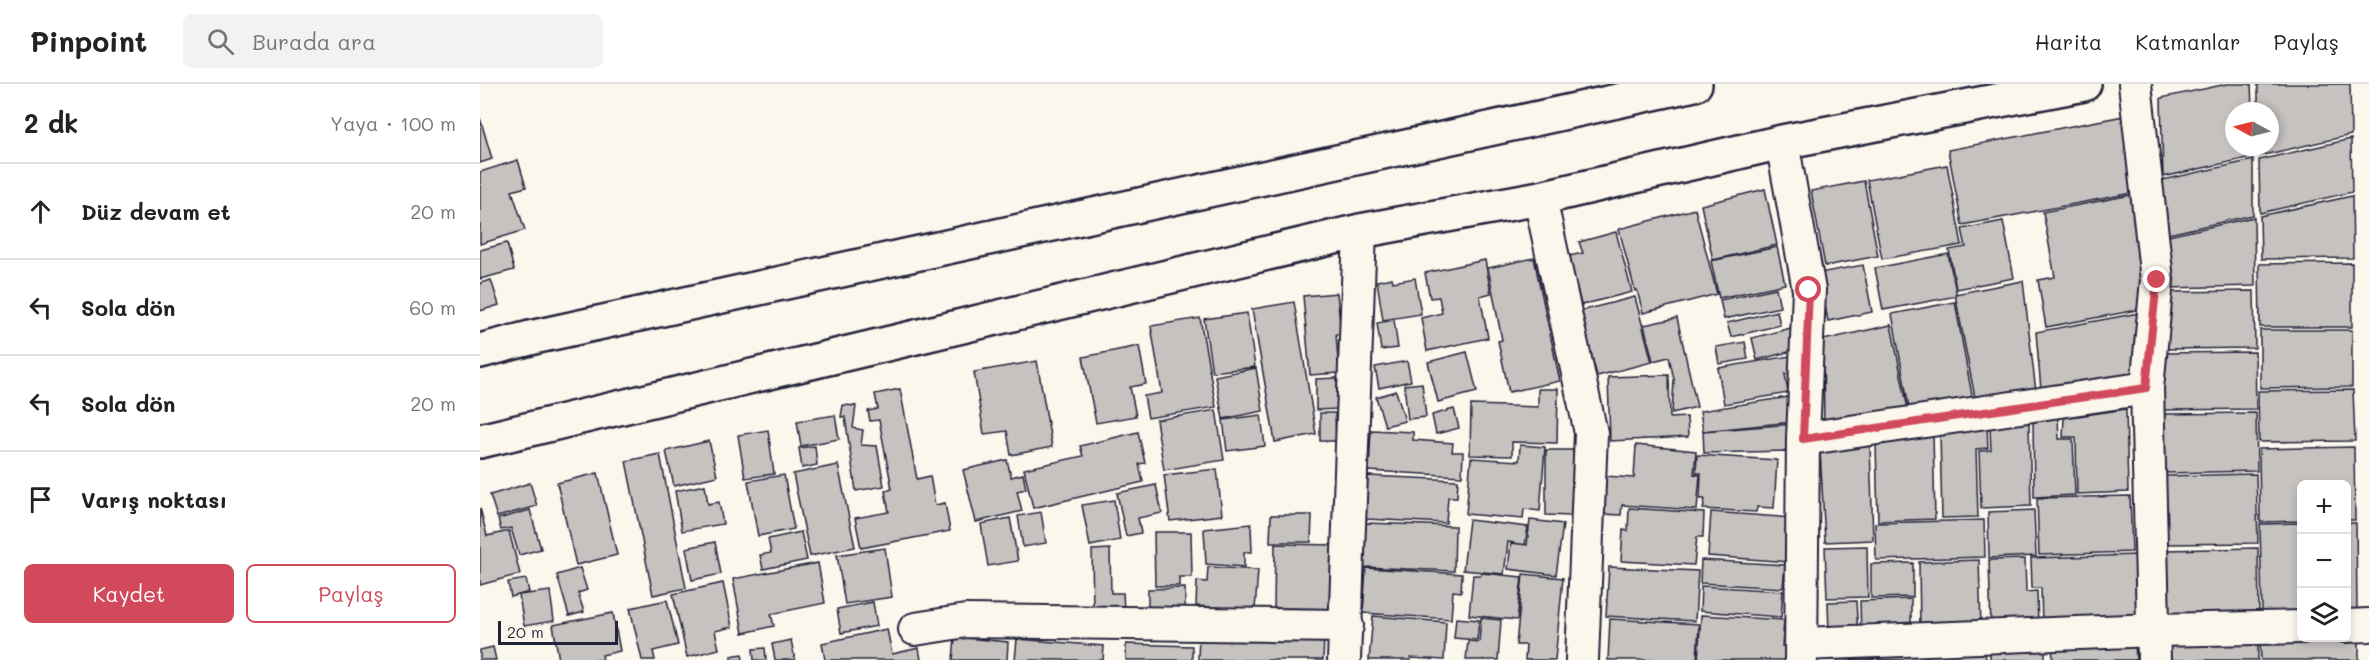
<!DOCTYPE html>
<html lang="tr">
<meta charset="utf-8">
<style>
body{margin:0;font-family:Mali,sans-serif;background:#f2f2f2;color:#222}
.controls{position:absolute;right:18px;bottom:18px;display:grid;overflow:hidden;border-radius:9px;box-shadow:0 3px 9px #0003}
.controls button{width:54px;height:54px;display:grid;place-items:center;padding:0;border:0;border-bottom:2px solid #e0e0e0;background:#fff;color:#222;font:30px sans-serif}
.compass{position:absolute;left:1745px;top:18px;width:54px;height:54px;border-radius:50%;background:#fff;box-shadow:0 3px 9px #0003;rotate:277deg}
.scale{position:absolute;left:18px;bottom:15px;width:120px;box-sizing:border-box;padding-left:6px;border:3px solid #22223b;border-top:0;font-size:16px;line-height:21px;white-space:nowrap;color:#22223b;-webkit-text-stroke:4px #fbf7ec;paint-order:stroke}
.stop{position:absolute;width:18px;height:18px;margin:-14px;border:4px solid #d1495b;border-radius:50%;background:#fff}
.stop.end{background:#d1495b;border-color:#fff;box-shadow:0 2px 6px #0008}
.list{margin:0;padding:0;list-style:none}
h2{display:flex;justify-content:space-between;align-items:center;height:78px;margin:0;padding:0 24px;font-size:26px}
h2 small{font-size:20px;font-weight:400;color:#767676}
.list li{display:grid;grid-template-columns:39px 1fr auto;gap:18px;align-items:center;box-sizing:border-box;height:96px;padding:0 24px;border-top:2px solid #e0e0e0}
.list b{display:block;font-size:22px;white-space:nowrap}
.list em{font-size:20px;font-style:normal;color:#767676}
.actions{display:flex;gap:12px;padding:18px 24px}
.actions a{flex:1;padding:14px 0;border:2px solid #d1495b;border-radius:9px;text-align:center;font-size:21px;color:#d1495b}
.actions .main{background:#d1495b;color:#fff}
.icon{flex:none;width:33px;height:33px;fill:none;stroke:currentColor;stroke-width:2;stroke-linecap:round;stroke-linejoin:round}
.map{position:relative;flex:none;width:1889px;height:576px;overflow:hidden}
header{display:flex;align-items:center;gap:36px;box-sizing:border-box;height:84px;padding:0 30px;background:#fff;border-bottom:2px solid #e0e0e0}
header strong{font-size:28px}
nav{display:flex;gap:33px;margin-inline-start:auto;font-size:21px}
.search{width:420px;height:54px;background:#f2f2f2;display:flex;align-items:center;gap:15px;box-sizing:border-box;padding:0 21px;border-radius:9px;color:#767676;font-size:22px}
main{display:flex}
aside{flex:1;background:#fff}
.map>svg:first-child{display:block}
.building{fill:#c6c2c0;stroke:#22223b;stroke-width:1.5}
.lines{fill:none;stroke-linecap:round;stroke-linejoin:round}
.street-casing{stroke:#22223b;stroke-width:36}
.secondary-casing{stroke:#22223b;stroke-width:38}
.street{stroke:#fbf7ec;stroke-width:32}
.secondary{stroke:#fbf7ec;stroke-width:33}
.route{stroke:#d1495b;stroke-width:8}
</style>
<header>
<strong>Pinpoint</strong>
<div class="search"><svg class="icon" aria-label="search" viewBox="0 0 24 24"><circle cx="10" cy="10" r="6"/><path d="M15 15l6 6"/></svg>Burada ara</div>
<nav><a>Harita</a><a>Katmanlar</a><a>Paylaş</a></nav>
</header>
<main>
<aside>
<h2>2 dk<small>Yaya · 100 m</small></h2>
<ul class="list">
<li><svg class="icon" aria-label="ahead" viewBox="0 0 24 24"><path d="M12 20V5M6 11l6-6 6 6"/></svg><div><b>Düz devam et</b></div><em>20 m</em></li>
<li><svg class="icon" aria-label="left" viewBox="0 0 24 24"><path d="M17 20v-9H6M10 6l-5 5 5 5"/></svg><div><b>Sola dön</b></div><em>60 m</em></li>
<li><svg class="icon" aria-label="left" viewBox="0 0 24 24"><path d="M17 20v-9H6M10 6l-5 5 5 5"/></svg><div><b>Sola dön</b></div><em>20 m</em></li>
<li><svg class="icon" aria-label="arrive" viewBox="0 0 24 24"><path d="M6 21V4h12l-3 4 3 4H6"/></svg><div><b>Varış noktası</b></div></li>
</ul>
<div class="actions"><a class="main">Kaydet</a><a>Paylaş</a></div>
</aside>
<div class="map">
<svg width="1889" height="576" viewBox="0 0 1889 576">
<rect width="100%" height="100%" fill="#fbf7ec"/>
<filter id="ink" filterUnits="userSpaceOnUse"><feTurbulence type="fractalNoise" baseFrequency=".0167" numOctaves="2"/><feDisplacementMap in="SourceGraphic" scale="12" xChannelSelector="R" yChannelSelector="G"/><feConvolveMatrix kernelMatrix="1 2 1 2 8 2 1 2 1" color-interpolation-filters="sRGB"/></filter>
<g filter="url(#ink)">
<g class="building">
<polygon points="1747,0 1771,0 1772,27 1754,27 1754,63 1772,63 1772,73 1683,93 1681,14"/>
<polygon points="1778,0 1870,0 1871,51 1779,72 1778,63 1790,63 1790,27 1778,27"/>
<polygon points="1649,31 1663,107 1482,141 1468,66"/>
<polygon points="0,34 12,75 0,79"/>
<polygon points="1871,55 1872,108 1780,129 1779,76"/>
<polygon points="38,76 46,103 32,107 45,146 0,160 0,88"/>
<polygon points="1773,76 1773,131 1684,151 1683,96"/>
<polygon points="1467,81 1482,161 1402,175 1387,96"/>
<polygon points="1384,97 1398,172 1345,182 1331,107"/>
<polygon points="1285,105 1297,161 1233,176 1221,121"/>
<polygon points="1656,110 1668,224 1566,243 1558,196 1575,193 1563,128"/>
<polygon points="1872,112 1873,174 1781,175 1780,132"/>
<polygon points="1215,125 1237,210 1163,229 1157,206 1155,207 1139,145"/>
<polygon points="1774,133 1775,202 1685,204 1684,153"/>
<polygon points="1523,137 1534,194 1476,205 1469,166 1486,163 1482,145"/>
<polygon points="1136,148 1152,208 1101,221 1089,172 1103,169 1099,158"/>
<polygon points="27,159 34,186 0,195 0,166"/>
<polygon points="1297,163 1305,200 1239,214 1231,177"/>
<polygon points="1468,170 1477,212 1403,226 1395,184"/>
<polygon points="1054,174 1080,297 1029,308 1018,257 1022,256 1008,184"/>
<polygon points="1005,176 1011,209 1000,212 1008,254 947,267 941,234 962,229 959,213 950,214 945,189"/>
<polygon points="1872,179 1872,243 1780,243 1779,180"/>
<polygon points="1383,181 1392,228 1348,237 1339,189"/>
<polygon points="912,194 913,198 935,194 941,230 903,236 897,197"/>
<polygon points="11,196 19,221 0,227 0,199"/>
<polygon points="1543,197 1556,308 1496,319 1475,210"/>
<polygon points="1296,204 1300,223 1244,235 1240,216"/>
<polygon points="1774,207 1775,264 1685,265 1684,208"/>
<polygon points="857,209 861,250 856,250 859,289 830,291 823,212"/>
<polygon points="1155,213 1172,278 1117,292 1100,227"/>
<polygon points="814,218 836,350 795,358 772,225"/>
<polygon points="1475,218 1493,317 1430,329 1412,230"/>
<polygon points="1297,227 1300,241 1251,253 1247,239"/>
<polygon points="767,229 775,283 732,288 724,235"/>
<polygon points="1659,229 1653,292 1561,306 1556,248"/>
<polygon points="720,234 736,323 668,334 664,312 682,309 671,242"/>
<polygon points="1197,234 1217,323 1192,329 1194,295 1189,273 1173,277 1164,241"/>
<polygon points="914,236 918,264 901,266 897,239"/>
<polygon points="1411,241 1429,330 1344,345 1343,256"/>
<polygon points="1315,243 1320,265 1277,276 1272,254"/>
<polygon points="1780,246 1872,246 1872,303 1780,304"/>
<polygon points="1265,258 1268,275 1239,280 1236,263"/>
<polygon points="659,262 666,300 650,303 656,332 616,339 603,273"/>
<polygon points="987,268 997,308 958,318 948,278"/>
<polygon points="1775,268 1776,325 1684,326 1684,269"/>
<polygon points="1310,272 1313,290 1305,290 1308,309 1244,320 1238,284"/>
<polygon points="557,277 572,363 531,371 527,347 504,350 494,288"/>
<polygon points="927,277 931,297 899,304 895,283"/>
<polygon points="776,284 783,327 743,335 735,292"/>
<polygon points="1189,291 1190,334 1207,333 1208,353 1130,357 1128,293"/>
<polygon points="857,294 857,325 836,326 836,295"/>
<polygon points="942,299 946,333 928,335 924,301"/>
<polygon points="420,305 437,395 450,392 455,421 465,419 470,447 381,464 375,434 409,428 405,407 412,405 399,336 390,337 388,327 398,325 395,310"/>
<polygon points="1058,305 1078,305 1077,359 1032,358 1032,372 990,371 991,321 1058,323"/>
<polygon points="1873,306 1875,357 1779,358 1778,307"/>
<polygon points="916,307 925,337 905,342 896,313"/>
<polygon points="1315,312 1313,338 1223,347 1220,327"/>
<polygon points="363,321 376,322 373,344 383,346 381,361 397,362 404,402 376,407 365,333 361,333"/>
<polygon points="974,325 979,344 956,350 952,331"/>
<polygon points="1646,325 1648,408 1597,410 1596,353 1583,353 1584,334"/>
<polygon points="736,326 744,376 684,386 676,336"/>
<polygon points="840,329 855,329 856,357 840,357"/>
<polygon points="1776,329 1777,387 1685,389 1684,330"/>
<polygon points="355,331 359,355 321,362 317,337"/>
<polygon points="781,331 785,362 747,367 743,336"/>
<polygon points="1578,334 1579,355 1593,355 1595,411 1554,413 1553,338"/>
<polygon points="1549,339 1551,422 1501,424 1499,367 1511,366 1510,343"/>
<polygon points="1313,340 1309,367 1224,369 1223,347"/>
<polygon points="1507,343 1508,364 1496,365 1498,433 1462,434 1460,350"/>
<polygon points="288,346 294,390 265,394 258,351"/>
<polygon points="891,346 933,348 933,356 973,359 972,368 983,368 982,392 889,387"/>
<polygon points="658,348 665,379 659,380 663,398 553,424 544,385 603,372 600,362"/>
<polygon points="1453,351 1455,435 1398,437 1396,360"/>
<polygon points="229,357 237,392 194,402 186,367"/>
<polygon points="1040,361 1065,363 1060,427 1044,425 1043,435 986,430 991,374 1039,377"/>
<polygon points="1156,361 1216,367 1214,390 1220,391 1217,426 1142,421 1141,431 1121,430 1125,392 1154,394"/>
<polygon points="335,362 337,381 322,384 319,364"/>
<polygon points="1390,362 1393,456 1345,458 1340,366"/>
<polygon points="1874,363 1875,436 1866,436 1866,400 1822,400 1822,437 1780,438 1779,365"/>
<polygon points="1066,366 1093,366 1092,432 1066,431"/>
<polygon points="180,370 206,504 173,511 146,377"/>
<polygon points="1217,371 1297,376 1294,424 1277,423 1276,428 1223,425 1225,415 1220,415 1221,389 1216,389"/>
<polygon points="527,376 531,393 543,390 546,405 537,407 542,427 496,438 483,386"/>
<polygon points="358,381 375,463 330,472 313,390"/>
<polygon points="737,385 742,431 690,437 684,391"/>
<polygon points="118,389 137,471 96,481 77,399"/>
<polygon points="1776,390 1778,459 1686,460 1685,392"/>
<polygon points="304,391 314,445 278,452 268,397"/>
<polygon points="888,392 978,396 977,413 968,413 966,439 886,435"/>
<polygon points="50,399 57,422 17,433 10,411"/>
<polygon points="225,401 228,420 239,418 243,440 202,447 195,407"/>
<polygon points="676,401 682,429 658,434 661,449 646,452 637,409"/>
<polygon points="1650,412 1652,468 1559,471 1557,414"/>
<polygon points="634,416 640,456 610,462 602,421"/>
<polygon points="0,424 7,452 29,447 40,490 0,501"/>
<polygon points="1149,424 1224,429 1223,453 1217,453 1214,481 1141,477 1143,446 1148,447"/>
<polygon points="50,426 61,465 39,471 31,444 21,446 18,435"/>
<polygon points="1554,426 1556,472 1509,474 1508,428"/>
<polygon points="561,428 566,459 543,463 538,432"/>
<polygon points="1231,428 1313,434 1310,478 1228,472"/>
<polygon points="791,431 832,431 831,458 790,458"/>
<polygon points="530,434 538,477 508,482 501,440"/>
<polygon points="989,436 1048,443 1045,461 1028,458 1024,490 983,486"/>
<polygon points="1050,436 1083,440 1076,491 1028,485 1031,459 1047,461"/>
<polygon points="1504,436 1505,473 1396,476 1395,439"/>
<polygon points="885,439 975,442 974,487 883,483"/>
<polygon points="1822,439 1822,527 1782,528 1780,440"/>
<polygon points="1866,439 1876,439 1877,526 1866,527"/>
<polygon points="771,440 772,468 764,468 764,483 726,480 724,445"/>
<polygon points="321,448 327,476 283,485 280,471 291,469 288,455"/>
<polygon points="674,448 711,448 712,493 699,493 699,502 675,502"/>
<polygon points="235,458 241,490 212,496 206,464"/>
<polygon points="795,460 857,461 856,525 794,524"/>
<polygon points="1387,462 1388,513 1347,514 1345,463"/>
<polygon points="405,464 412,513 365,520 357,471"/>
<polygon points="1778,464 1779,529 1687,530 1686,466"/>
<polygon points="630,465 631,509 643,509 644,527 613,529 612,466"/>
<polygon points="1657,471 1659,538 1562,541 1561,504 1552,504 1551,474"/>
<polygon points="1545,475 1546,508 1557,507 1558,544 1511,545 1509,476"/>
<polygon points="1221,476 1305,481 1303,504 1220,499"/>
<polygon points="1499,476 1501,544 1440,546 1439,478"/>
<polygon points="338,479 345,519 291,530 294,542 263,549 253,495"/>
<polygon points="1433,479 1433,513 1391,514 1391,480"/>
<polygon points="728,483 778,486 775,526 716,522 717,497 727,498"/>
<polygon points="1129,483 1218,487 1215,537 1126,532"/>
<polygon points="100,484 107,506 98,509 104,528 89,532 77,491"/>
<polygon points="886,484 982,490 981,508 973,507 971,535 883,529"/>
<polygon points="1002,489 1042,493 1037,536 989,531 993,491 1001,491"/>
<polygon points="1043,490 1083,494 1075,576 1045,576 1046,561 1036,561"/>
<polygon points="46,495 49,508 31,513 28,498"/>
<polygon points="243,499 252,543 235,547 239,565 207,573 193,510"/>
<polygon points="1221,502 1303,507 1301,533 1220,527"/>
<polygon points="705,504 705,525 668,526 668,505"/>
<polygon points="70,507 74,537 44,542 39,511"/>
<polygon points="1431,515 1431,550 1381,552 1380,517"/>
<polygon points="187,516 198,561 173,567 175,576 162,576 150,524"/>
<polygon points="1376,517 1378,552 1349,552 1348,518"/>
<polygon points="393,518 397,542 361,549 357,525"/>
<polygon points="133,529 140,567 122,571 123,576 79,576 73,541"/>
<polygon points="1221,531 1304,536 1302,562 1308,563 1307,576 1218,576"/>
<polygon points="893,532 966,538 964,576 931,574 931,576 889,576"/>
<polygon points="976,534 999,536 997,556 974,554"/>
<polygon points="1001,534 1021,536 1018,576 986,576 988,557 999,558"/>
<polygon points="1130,535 1219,540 1217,576 1128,576"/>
<polygon points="407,545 412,570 439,564 441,576 345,576 342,559"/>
<polygon points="719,548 844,553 843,576 718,576"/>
<polygon points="475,553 528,558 527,576 473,576"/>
<polygon points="537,555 624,562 623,576 535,576"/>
<polygon points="311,556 315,576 295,576 292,560"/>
<rect x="1683" y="557" width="95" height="19"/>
<polygon points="1780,557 1879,557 1879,576 1781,576"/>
<polygon points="1655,559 1656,576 1573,576 1572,561"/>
<polygon points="646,560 712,562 712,576 646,576"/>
<polygon points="13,563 16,576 0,576 0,566"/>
<polygon points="285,564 286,576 274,576 273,565"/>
<polygon points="1565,566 1565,576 1510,576 1510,568"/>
<polygon points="1505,567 1506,576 1446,576 1446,568"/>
<polygon points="262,570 263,576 251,576 251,572"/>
<polygon points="1442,570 1442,576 1398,576 1398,571"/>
<polygon points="1394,574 1394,576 1345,576 1345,575"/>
</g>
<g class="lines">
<g class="street-casing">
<g id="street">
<polyline points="1655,0 1677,196 1667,304 1674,576"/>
<polyline points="1302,58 1329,206 1323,355 1321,576"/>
<polyline points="1060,114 1111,349 1102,576"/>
<polyline points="1323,355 1667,304"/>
<polyline points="1866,542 1889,541"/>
<polyline points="435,545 486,537 867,542"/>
<polyline points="1322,560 1674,546 1822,543"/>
<polyline points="864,576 880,147"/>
</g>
</g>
<g class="secondary-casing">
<g id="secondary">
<polyline points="0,267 54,253 1215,0"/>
<polyline points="0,357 880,147 1060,114 1302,58 1604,0"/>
</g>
</g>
<use href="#street" class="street"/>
<use href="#secondary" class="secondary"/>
</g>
</g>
<g class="lines" filter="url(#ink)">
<polyline class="route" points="1329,206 1323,355 1666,304 1677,196"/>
</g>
</svg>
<div class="controls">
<button>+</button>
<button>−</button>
<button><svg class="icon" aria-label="layers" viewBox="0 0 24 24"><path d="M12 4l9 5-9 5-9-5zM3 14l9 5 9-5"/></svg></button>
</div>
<svg class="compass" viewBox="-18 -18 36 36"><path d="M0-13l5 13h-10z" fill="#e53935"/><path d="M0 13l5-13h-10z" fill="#767676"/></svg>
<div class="scale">20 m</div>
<div class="stop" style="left:1329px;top:206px"></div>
<div class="stop end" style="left:1677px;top:196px"></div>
</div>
</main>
